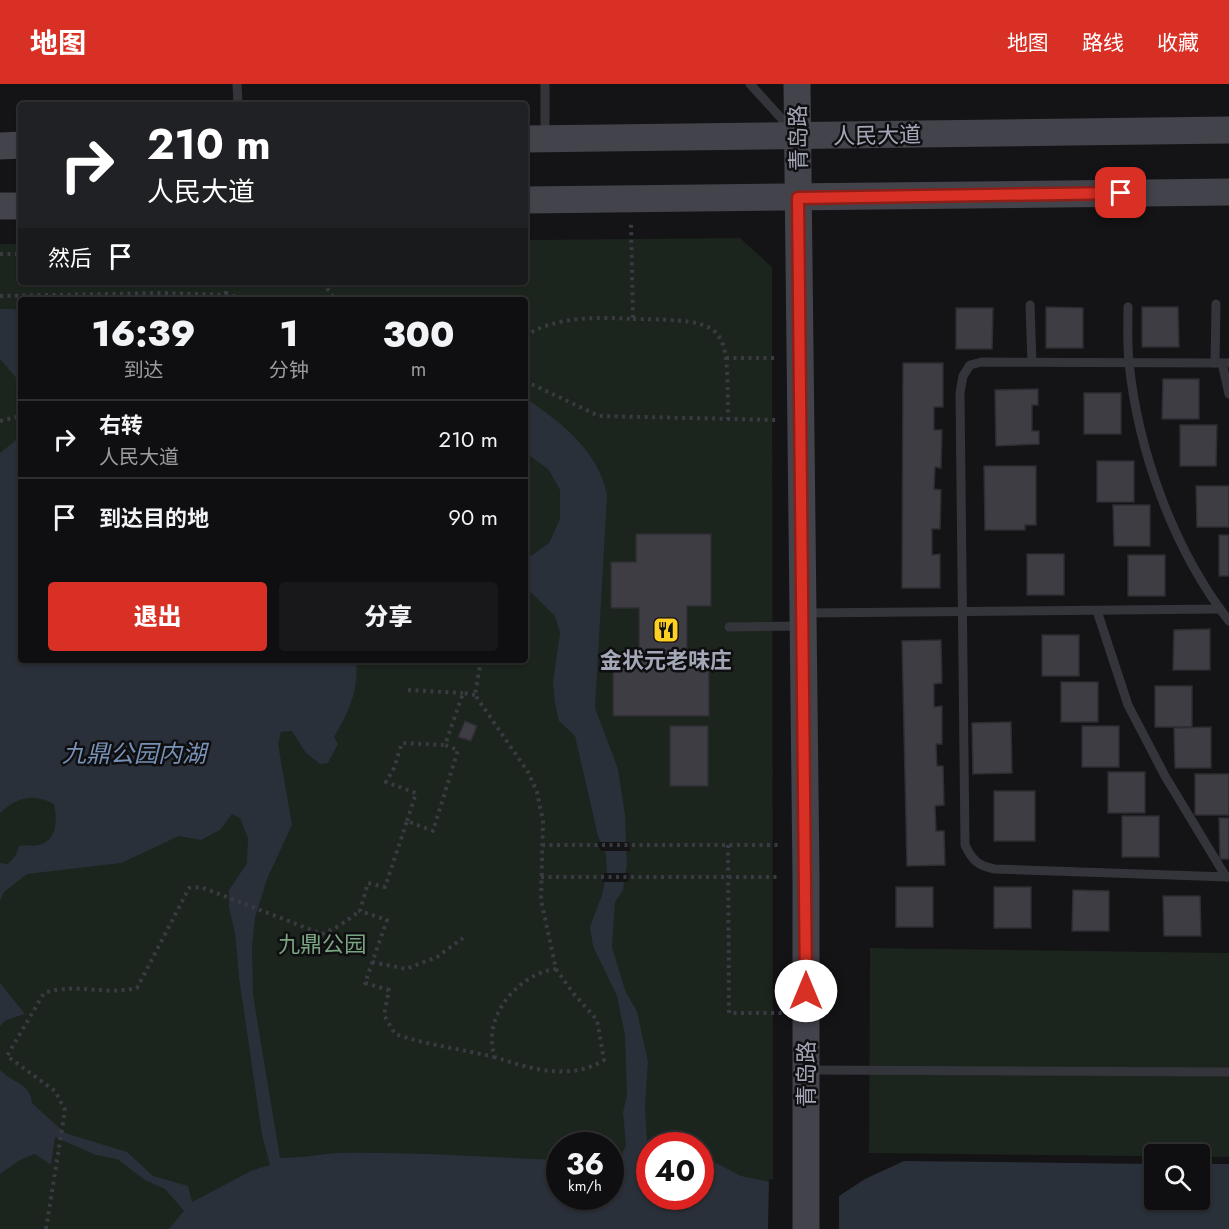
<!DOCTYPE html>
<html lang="zh">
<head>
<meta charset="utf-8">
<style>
  :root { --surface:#0f0e10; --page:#181719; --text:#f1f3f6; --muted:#9b9c9f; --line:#2f2e30; --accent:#d93025 }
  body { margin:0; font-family:Jost,"Noto Sans SC",sans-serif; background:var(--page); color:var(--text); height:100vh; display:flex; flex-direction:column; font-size:22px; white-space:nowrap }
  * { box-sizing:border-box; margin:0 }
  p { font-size:20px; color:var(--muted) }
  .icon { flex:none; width:33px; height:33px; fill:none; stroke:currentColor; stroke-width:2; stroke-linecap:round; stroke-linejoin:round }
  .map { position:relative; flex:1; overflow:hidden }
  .details { position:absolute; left:18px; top:213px; width:510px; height:366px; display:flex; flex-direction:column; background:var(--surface); border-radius:6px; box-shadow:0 2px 4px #0004,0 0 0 2px var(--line) }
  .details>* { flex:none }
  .guide { position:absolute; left:18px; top:18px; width:510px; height:183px; border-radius:6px; box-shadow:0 2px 4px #0004,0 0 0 2px var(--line); background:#202124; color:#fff; overflow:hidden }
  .fabs { position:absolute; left:1144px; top:1060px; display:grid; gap:12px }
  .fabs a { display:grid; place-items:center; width:66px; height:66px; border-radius:6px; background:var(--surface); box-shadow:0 2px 4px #0004,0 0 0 2px var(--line); font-size:30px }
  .speed { position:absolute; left:546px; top:1048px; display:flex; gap:12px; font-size:30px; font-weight:700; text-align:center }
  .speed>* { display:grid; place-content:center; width:78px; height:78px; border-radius:50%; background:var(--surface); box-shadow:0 2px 4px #0004,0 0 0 2px var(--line); line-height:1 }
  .speed small { font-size:15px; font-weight:400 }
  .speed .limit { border:9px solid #d22; background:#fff; color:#111 }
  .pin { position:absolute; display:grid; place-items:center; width:51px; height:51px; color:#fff; margin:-26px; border-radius:12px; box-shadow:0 3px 9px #0006 }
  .me { position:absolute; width:66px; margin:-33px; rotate:0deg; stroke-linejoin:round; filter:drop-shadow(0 0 4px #0008) }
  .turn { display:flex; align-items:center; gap:21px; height:126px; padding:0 30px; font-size:27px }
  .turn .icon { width:78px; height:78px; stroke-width:2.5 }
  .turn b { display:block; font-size:42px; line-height:51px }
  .then { display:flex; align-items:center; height:57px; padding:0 30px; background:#0003; gap:12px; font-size:22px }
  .eta { display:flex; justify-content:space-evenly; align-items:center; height:102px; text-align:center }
  .eta b { font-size:36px; font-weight:800; line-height:42px }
  .button { display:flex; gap:12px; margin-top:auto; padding:12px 30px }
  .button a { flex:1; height:69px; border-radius:6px; background:var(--accent); color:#fff; font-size:24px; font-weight:800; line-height:69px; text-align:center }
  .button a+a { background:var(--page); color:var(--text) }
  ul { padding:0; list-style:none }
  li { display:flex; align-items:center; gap:18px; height:78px; padding:0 30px; border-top:2px solid var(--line) }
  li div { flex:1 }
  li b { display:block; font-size:22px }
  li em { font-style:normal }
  header { display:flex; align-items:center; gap:36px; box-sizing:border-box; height:84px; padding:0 30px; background:var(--accent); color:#fff }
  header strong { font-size:28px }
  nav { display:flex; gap:33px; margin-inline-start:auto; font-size:21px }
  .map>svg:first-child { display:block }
</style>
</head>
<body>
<header>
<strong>地图</strong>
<nav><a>地图</a><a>路线</a><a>收藏</a></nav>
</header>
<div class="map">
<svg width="1229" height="1145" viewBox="0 0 1229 1145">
  <rect width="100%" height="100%" fill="#141315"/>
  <g fill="#1b241d" fill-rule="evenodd">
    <path d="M740,154L772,183L773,1145H0V160H21V198H525V156ZM21,216H525V576H21ZM560,1062H610V1113H560ZM650,1062H700V1113H650Z"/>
    <polygon points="870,864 1229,869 1229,1073 869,1069"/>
  </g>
  <g fill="#29303a">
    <polygon points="0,225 14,225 21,230 21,308 18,296 0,275"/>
    <path d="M525,314C560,337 599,367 607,411L595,624L618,685L625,731L627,780L623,806L615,818L612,863L625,906L637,928L648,978L645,1021L650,1113H700L701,1077H712L741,1092L839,1112L865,1095L904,1077L1155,1080V1116H1200V1080H1229V1145H169L184,1127L165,1105L145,1096L117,1075L96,1071L55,1053L51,1081L35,1070L20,1076L0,1090V986C12,999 31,999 32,1019L65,1049L127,1068L153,1092L188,1102L192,1118L253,1086L270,1081L262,1051L239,893L235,849L229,824V806L247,779L248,754L240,734L232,730L220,746L201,756L179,752L121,779L27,790L4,808L0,817V779L8,780L16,771L19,762C26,760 32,763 39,761C58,756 57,734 54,720C33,709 17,713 0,729V369L21,352V576H356C359,607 349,627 334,653L338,660L328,679L320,680L306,669L292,647L281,648L278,660L292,741L267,795L255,834L252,863L253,911L280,1074C302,1074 320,1070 340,1069C413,1068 486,1073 559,1076L560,1113H610L611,1076L621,1072L626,1062L623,1028L627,1011L625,951L617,912L593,862L590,843L602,811L607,788L606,771L598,752L575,652L559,637L555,619L553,598L560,549L555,532L532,509L525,507V476L549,459L560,435V406L549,386L525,368Z"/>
    <polygon points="0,899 25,930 6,936 0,942"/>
  </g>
  <g fill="#141315">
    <polygon points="597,758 629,758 630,767 601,767"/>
    <polygon points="604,789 629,789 628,798 602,798"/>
    <polygon points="769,1095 839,1109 839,1145 768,1145"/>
  </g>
  <g fill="#3e3d43" stroke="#2e2d32" stroke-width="1.5">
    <polygon points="1046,223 1083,224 1083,264 1046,264"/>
    <polygon points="1142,223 1178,223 1179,263 1142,263"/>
    <polygon points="956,224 993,224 992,265 956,265"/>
    <polygon points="903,279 943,279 943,323 934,323 934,346 942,346 941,384 935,383 934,405 941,406 940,445 932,445 932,471 940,470 940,504 902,504"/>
    <polygon points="1163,295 1199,295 1199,335 1162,335"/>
    <polygon points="1038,305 1038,321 1032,321 1032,347 1039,347 1039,360 996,362 995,306"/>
    <rect x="1084" y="309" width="37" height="41"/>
    <polygon points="1180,341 1217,341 1216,382 1180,382"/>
    <rect x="1097" y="377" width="37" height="41"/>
    <polygon points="984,382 1036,382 1036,441 1025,441 1025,446 985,446"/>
    <polygon points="1196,402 1229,402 1229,443 1197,443"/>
    <polygon points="1113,421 1150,421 1150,462 1114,462"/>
    <polygon points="636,450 711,450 711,522 687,522 687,582 709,582 709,632 613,632 613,582 639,582 639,524 611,524 611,478 636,478"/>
    <rect x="1219" y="451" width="10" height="41"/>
    <rect x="1027" y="470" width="37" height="41"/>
    <rect x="1128" y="471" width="37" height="41"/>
    <polygon points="1210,545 1210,586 1173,586 1174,546"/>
    <rect x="1042" y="551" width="37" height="41"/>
    <polygon points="941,556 942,599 934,600 934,623 942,622 942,660 936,660 937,682 943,682 944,721 935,722 936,747 944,747 945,781 907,782 902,557"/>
    <rect x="1061" y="598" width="37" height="40"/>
    <rect x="1155" y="602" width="37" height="41"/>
    <polygon points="465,637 477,642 471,657 458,653"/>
    <polygon points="1011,638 1012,689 973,690 972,639"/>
    <rect x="670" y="642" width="38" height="60"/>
    <rect x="1082" y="642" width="37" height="41"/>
    <polygon points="1211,643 1211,684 1175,684 1174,644"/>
    <rect x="1108" y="688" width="37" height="41"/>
    <rect x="1195" y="690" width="34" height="41"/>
    <rect x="994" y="707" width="41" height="50"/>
    <rect x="1122" y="732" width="37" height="41"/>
    <polygon points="1219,734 1229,734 1229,775 1220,775"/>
    <rect x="896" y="803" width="37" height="40"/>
    <rect x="994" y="803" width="37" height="41"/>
    <polygon points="1073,806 1109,807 1109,847 1072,847"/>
    <polygon points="1163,812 1200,812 1201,852 1164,852"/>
  </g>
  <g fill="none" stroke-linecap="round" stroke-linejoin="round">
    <g stroke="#3a3b42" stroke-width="4" stroke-dasharray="3 4.5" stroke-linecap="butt">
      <polyline points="0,170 21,170"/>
      <polyline points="323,198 335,216"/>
      <polyline points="226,210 226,198"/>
      <polyline points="0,212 161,209 231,211 244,216"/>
      <path d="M633,235C731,236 727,240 728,335"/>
      <path d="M525,252C556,232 596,233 633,235L631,140"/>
      <polyline points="726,274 777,274"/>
      <polyline points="525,297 599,332 777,336"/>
      <polyline points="0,337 21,332"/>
      <path d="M481,576L475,611L528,688L537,708L543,737L541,816L556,885L573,909L597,936L604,976C571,997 530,985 495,973C480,934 519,889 556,885"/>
      <polyline points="408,606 463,609"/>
      <path d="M475,611L463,609L445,661L458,666L433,747L407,737L385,803L368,799L360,827L387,836L365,899L389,906L384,931L395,950C427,961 461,965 494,973"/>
      <polyline points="407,737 416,709 386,698 394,684 402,659 445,661"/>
      <polyline points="542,761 779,761"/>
      <polyline points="728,761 729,929 782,929"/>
      <polyline points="541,793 781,793"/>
      <polyline points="372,878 406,885 437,873 463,854"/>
      <path d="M46,1145L65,1026L55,1007L7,972L44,909C78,898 103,912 137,904L189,804L201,803L322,850L339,842L360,827"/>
    </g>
    <g stroke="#34343b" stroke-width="9">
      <polyline points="237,0 238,21"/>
      <polyline points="750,0 791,45"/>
      <polyline points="545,52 545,0"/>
      <polyline points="1030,221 1032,278"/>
      <path d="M1128,223C1128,241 1127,260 1129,278C1138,368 1174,466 1229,537"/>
      <polyline points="1215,279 1216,220"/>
      <polyline points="1222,279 1229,310"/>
      <path d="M1229,279L982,278L970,281L963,292L960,309L965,761C972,776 978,782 995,785L1229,793"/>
      <polyline points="1097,527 1128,621 1165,692 1226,793"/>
      <polyline points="806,529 1220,525"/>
      <polyline points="729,543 801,542"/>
      <polyline points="808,986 1229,988"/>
    </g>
    <g stroke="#42434b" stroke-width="27">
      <polyline points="797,0 806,793 806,1145"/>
      <polyline points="525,55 1229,46"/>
      <polyline points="0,62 21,61"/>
      <polyline points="525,116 1229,108"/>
      <polyline points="0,122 21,122"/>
    </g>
  </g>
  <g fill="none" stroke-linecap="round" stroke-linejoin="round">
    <g stroke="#8d1f18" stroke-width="15">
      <polyline id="route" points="806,907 798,114 1121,109"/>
    </g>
    <use href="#route" stroke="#d93025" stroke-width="10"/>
  </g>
  <defs>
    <g id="restaurant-square" transform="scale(1.35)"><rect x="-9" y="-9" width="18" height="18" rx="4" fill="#ffcf22" stroke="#0f0e10"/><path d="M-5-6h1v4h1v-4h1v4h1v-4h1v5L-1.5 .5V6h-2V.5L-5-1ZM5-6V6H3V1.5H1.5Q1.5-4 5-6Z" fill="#111"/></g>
  </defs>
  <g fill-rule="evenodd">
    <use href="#restaurant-square" x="666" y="546"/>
  </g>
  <g text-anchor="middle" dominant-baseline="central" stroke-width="5" stroke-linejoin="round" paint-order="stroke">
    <g font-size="22" fill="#a4a7b7" stroke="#0f0e10">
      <text transform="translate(877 51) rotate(-1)">人民大道</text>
      <text transform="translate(798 54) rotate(-91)">青岛路</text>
      <text transform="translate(806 990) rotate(-90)">青岛路</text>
    </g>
    <g font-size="22" font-weight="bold" fill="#a4a7b7" stroke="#0f0e10">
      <text x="666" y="576">金状元老味庄</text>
    </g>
    <g font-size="22" fill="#79a481" stroke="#0f0e10">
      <text x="322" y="860">九鼎公园</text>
    </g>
    <g font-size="24" font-style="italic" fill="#7791b6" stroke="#0f0e10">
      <text x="134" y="669">九鼎公园内湖</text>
    </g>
  </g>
</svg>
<div class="fabs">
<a><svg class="icon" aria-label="search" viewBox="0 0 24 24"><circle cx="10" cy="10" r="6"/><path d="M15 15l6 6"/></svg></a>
</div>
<div class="speed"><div>36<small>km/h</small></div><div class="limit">40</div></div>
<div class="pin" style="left:1121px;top:109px;background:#d93025"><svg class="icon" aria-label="arrive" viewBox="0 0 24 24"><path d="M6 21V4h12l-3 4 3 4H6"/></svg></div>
<svg class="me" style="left:806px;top:907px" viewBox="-20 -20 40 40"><circle r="19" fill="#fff"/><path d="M0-13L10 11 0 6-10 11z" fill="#d93025"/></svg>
<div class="guide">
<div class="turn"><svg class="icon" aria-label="right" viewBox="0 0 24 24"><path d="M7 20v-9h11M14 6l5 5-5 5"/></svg><div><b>210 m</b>人民大道</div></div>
<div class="then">然后<svg class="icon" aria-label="arrive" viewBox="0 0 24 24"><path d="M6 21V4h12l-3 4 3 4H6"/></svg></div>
</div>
<section class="details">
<div class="eta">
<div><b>16:39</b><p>到达</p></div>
<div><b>1</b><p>分钟</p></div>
<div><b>300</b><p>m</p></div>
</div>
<ul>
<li><svg class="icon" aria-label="right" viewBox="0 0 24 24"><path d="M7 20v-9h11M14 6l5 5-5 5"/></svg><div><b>右转</b><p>人民大道</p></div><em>210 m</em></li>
<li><svg class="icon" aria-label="arrive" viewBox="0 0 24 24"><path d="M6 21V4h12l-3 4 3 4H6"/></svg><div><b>到达目的地</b></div><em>90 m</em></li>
</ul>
<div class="button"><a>退出</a><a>分享</a></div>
</section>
</div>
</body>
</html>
